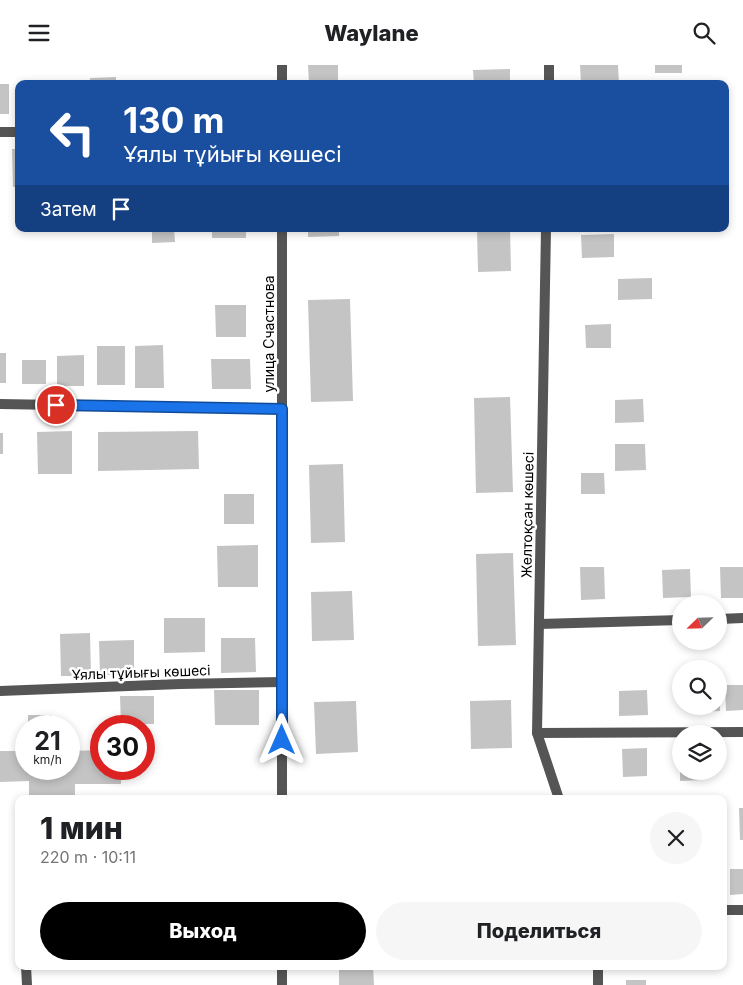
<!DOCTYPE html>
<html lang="ru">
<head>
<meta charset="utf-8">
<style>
  :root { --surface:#fff; --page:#f6f6f6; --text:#202124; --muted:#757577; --accent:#000 }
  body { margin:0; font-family:Inter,sans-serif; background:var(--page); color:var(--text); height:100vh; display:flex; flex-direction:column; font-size:19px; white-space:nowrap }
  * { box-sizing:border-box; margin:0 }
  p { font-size:16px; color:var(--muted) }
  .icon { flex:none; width:28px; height:28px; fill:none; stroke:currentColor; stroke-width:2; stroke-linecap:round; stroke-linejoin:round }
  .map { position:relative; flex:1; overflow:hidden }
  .drawer { position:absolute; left:15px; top:730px; width:712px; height:175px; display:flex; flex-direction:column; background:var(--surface); border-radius:10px; box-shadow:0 2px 8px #0003 }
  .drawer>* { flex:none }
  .guide { position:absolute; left:15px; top:15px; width:714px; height:152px; border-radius:10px; box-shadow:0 2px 8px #0003; background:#1a4fa0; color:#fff; overflow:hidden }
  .needle { width:32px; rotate:247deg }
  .tools { position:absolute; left:672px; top:530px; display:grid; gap:10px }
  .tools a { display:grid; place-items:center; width:55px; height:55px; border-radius:50%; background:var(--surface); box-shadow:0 2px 8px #0003; font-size:25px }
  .speed { position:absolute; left:15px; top:650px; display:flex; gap:10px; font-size:25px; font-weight:700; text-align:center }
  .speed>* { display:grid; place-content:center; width:65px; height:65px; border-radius:50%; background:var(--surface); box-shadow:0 2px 8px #0003; line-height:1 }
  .speed small { font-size:12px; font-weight:400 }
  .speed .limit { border:8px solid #d22; background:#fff; color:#111 }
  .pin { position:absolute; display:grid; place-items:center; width:42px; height:42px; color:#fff; margin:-21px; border:2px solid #fff; border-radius:50%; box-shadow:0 1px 5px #0007 }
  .me { position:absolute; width:55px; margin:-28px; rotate:0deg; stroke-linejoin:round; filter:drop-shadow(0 0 4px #0008) }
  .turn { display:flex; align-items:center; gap:18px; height:105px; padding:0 25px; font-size:22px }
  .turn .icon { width:65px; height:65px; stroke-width:2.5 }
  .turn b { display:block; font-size:35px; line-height:42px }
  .then { display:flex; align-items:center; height:48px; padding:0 25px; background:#0003; gap:10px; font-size:19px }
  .round { display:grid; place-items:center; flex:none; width:52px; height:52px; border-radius:26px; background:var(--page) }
  .overview { display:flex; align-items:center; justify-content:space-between; height:85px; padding:0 25px }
  h1 { font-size:30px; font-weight:800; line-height:38px }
  .primary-button { display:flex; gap:10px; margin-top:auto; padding:10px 25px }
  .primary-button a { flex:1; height:58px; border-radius:30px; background:var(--accent); color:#fff; font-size:20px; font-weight:800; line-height:58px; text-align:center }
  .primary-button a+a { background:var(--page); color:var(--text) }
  header { display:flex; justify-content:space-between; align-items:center; height:65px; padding:0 25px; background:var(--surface); font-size:22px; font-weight:800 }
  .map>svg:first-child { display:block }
</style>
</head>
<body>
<header><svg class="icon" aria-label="menu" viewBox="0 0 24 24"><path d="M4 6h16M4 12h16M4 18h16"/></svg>Waylane<svg class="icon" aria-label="search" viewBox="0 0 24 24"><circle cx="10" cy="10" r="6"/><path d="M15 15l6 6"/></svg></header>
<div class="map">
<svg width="743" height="920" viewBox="0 0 743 920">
  <rect width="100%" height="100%" fill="#fff"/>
  <g fill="#c4c4c4">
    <polygon points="308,0 338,0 338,19 309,19"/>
    <polygon points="580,0 618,0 619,19 581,19"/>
    <rect x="655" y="0" width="27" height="8"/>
    <polygon points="510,4 510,19 474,19 473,5"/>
    <polygon points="116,12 116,19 90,19 90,13"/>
    <rect x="0" y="19" width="9" height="30"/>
    <polygon points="12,84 19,84 19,122 13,122"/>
    <polygon points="152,164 174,164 175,177 152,178"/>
    <rect x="212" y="164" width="34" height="9"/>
    <polygon points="308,164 339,164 339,171 308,172"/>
    <polygon points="477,164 510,164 511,206 478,207"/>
    <polygon points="614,169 614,192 582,193 581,170"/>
    <polygon points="652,213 652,234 618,235 618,214"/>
    <polygon points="350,234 353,336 311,337 308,235"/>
    <polygon points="215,240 246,240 246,272 216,272"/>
    <polygon points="611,259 611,283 586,283 585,260"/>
    <polygon points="163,280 164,323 135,323 135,281"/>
    <rect x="97" y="281" width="28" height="39"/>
    <rect x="0" y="288" width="6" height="30"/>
    <polygon points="84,290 84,321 57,321 57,291"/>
    <polygon points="211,294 250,294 251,324 212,324"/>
    <rect x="22" y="295" width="24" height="24"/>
    <polygon points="510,332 513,427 476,428 474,333"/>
    <polygon points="643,334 644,357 615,358 615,335"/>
    <polygon points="72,366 72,409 38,409 37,367"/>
    <polygon points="198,366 199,404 98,406 98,367"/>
    <rect x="0" y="368" width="3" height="21"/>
    <polygon points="615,379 645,379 646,405 615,406"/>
    <polygon points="343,399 345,477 311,478 309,400"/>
    <polygon points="581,408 604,408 605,429 581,429"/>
    <rect x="224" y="429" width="30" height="30"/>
    <polygon points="258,480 258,522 218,522 217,481"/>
    <polygon points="513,488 516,580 478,581 476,489"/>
    <polygon points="580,502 604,502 605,534 581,535"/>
    <polygon points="720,502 743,502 743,533 721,533"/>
    <polygon points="690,504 691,532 663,533 662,505"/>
    <polygon points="352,526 354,575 312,576 311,527"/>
    <polygon points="164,553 205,553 205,587 164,588"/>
    <polygon points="90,568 91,611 61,611 60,569"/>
    <polygon points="221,573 255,573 256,607 221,608"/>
    <polygon points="134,575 134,610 100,610 99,576"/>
    <polygon points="725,620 743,620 743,645 726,646"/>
    <polygon points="214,625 259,625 259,660 215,660"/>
    <polygon points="647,625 648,650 619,651 619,626"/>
    <polygon points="120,631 154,631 154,659 121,659"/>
    <polygon points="511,635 512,683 471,684 470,636"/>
    <polygon points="356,636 358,687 316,689 314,637"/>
    <polygon points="697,641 720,641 720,646 697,647"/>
    <polygon points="28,650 52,650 53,661 28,661"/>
    <polygon points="647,683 647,711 623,712 622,684"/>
    <polygon points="101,685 101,704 121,704 121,719 75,719 75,734 29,734 29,716 0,717 0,686 26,686 26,704 69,704 69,686"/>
    <polygon points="680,706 702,706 702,715 680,716"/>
    <polygon points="739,743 743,743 743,775 740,775"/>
    <polygon points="730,804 743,804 743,829 730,830"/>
    <polygon points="339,901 373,901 374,920 339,920"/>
    <rect x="626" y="915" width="20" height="5"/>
  </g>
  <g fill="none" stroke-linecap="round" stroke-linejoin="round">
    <g stroke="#555" stroke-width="10">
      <polyline points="282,0 282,19"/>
      <polyline points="549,19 549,0"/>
      <polyline points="0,67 19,67"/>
      <polyline points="282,164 282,734"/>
      <polyline points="546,164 537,668 559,734"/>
      <polyline points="0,339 282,344"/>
      <polyline points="719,554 743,553"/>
      <polyline points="539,559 681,555"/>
      <polyline points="0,626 180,619 282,617"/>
      <polyline points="537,668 743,667"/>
      <polyline points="724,845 743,845"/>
      <polyline points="26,901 27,920"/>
      <polyline points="282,901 282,920"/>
      <polyline points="598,901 598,920"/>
    </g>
  </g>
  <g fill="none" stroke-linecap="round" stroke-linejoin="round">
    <g stroke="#114b97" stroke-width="12">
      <polyline id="route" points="56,340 282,344 282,675"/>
    </g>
    <use href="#route" stroke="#1a73e8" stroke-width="9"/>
  </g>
  <g text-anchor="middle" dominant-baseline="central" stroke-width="5" stroke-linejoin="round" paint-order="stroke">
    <g font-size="14" fill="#000" stroke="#fff">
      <text transform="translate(268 269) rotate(-90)">улица Счастнова</text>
      <text transform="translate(527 450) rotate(-89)">Желтоқсан көшесі</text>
      <text transform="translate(141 607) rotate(-2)">Ұялы тұйығы көшесі</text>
    </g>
  </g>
</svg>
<div class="tools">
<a><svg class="needle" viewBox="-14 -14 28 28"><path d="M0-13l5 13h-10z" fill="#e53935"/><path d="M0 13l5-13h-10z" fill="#757577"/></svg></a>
<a><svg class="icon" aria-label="search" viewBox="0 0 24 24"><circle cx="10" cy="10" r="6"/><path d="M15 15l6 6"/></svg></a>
<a><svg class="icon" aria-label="layers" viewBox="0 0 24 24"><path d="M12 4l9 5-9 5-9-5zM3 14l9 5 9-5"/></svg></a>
</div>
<div class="speed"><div>21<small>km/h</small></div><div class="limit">30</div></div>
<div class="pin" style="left:56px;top:340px;background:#d93025"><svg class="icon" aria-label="arrive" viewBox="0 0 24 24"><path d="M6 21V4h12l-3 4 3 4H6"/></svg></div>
<svg class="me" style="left:282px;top:675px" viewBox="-20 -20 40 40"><path d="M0-17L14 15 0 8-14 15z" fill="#1a73e8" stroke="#fff" stroke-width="4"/></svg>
<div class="guide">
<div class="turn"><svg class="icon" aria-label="left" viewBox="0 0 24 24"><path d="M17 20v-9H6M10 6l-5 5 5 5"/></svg><div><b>130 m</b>Ұялы тұйығы көшесі</div></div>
<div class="then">Затем<svg class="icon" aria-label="arrive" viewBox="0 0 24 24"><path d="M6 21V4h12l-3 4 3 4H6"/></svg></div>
</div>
<section class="drawer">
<div class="overview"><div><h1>1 мин</h1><p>220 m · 10:11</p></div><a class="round"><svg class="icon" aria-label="close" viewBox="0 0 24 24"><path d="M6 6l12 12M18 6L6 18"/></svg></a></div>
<div class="primary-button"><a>Выход</a><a>Поделиться</a></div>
</section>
</div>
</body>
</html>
